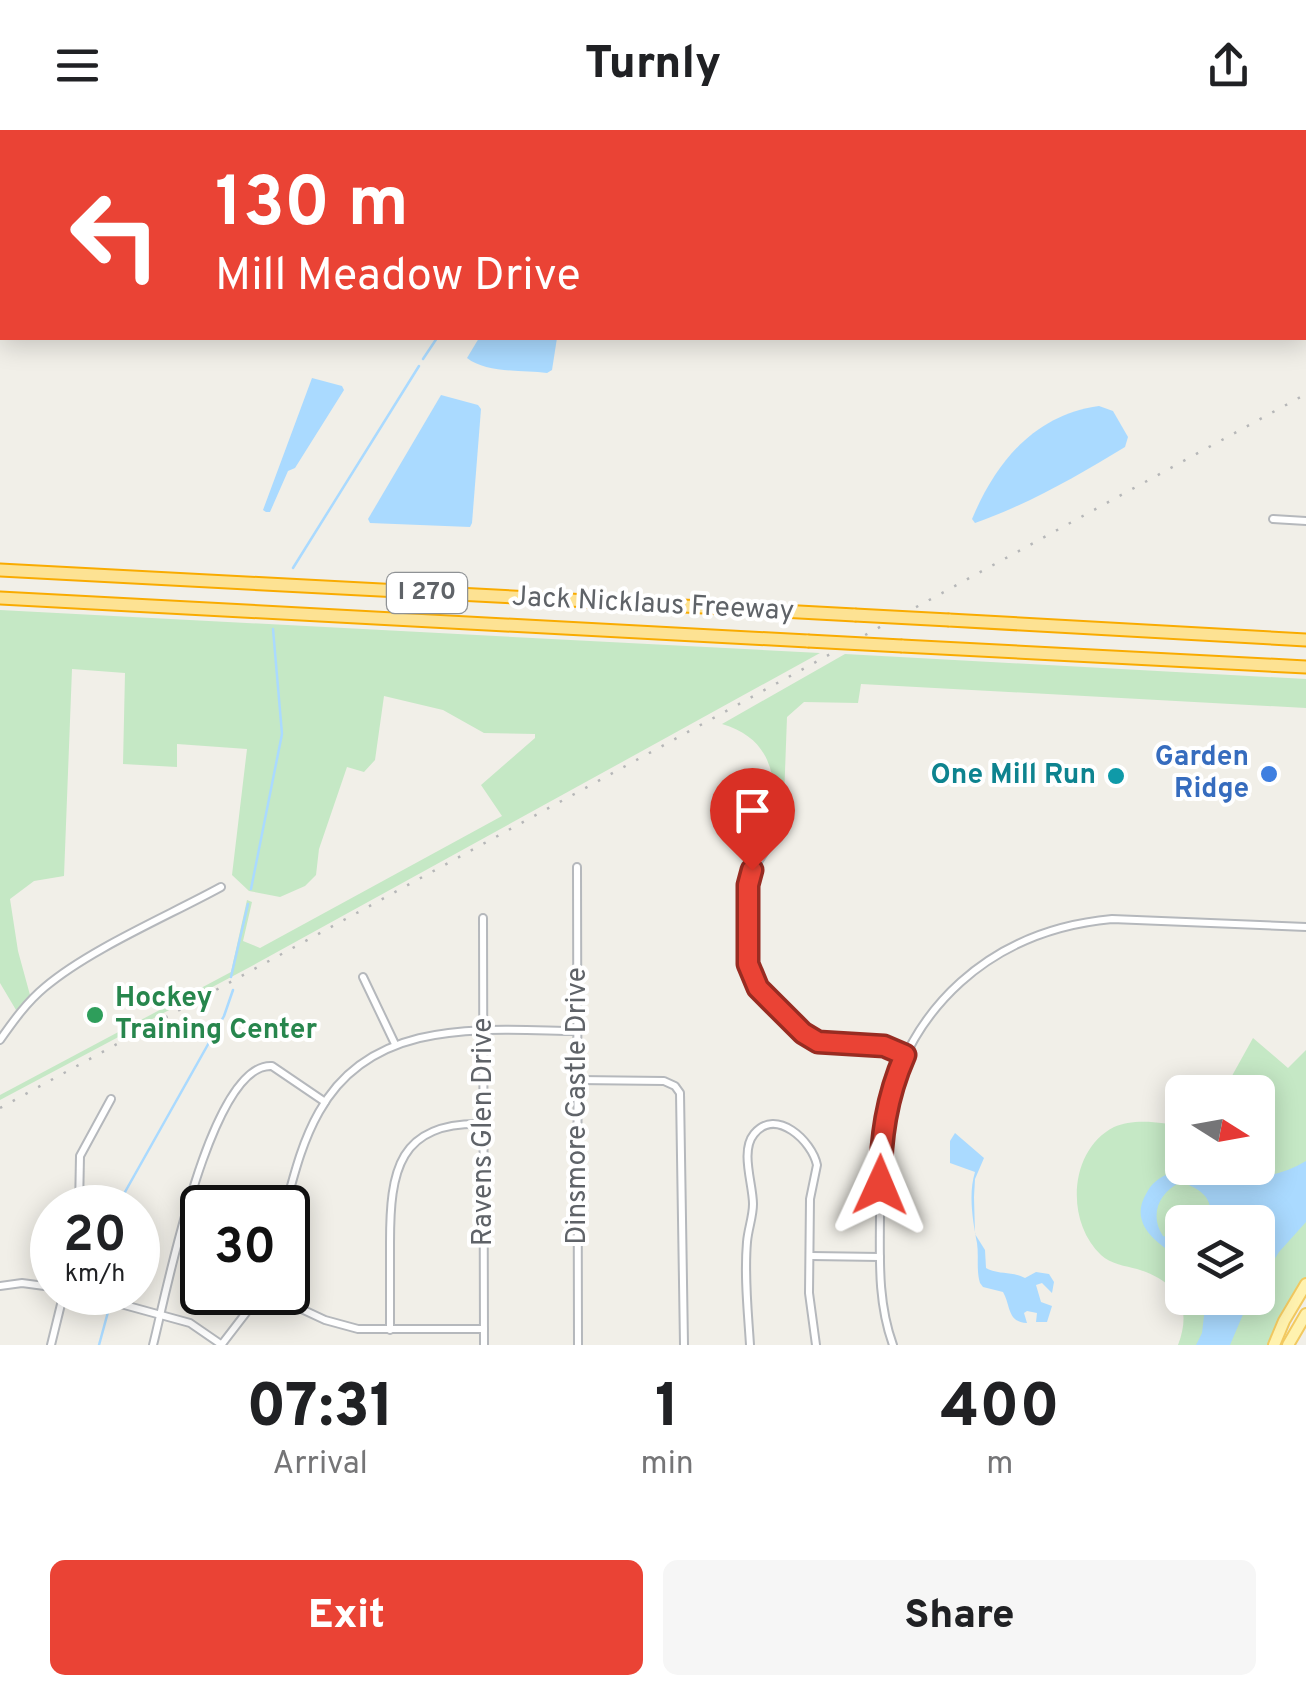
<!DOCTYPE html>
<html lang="en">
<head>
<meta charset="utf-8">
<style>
  :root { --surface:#fff; --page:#f6f6f6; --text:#202124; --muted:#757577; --accent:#ea4335 }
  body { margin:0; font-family:Overpass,sans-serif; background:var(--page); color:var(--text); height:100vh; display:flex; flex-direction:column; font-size:38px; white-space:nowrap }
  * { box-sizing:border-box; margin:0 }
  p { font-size:32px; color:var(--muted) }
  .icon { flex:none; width:55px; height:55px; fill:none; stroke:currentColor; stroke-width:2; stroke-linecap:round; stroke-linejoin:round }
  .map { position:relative; height:1215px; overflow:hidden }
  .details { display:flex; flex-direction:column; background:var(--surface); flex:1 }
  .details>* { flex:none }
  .banner { position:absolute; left:0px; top:0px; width:1308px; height:210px; box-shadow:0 5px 25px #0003; background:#ea4335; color:#fff; overflow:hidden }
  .needle { width:65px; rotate:101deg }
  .buttons { position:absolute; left:1165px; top:945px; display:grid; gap:20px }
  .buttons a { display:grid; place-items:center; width:110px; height:110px; border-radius:15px; background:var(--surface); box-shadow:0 5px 25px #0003; font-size:50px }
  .speed { position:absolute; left:30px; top:1055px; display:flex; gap:20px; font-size:50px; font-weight:700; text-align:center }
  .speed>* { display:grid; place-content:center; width:130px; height:130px; border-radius:50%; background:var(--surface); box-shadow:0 5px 25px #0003; line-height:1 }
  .speed small { font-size:25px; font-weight:400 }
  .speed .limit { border:5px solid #111; border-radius:15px; background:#fff; color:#111 }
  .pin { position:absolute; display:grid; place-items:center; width:85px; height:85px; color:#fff; margin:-102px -42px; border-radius:50% 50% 50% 0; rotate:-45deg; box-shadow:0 0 10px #0007 }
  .pin .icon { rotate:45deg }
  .me { position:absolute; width:110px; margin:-55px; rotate:1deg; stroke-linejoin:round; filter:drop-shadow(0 0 8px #0008) }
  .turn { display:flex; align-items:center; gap:35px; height:210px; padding:0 50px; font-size:45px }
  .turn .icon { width:130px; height:130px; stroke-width:2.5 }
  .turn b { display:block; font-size:70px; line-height:85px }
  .eta { display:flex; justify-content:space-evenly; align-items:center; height:170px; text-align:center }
  .eta b { font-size:60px; font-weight:800; line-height:70px }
  .cta { display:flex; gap:20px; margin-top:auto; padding:20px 50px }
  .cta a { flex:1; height:115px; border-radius:15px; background:var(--accent); color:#fff; font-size:40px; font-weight:800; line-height:115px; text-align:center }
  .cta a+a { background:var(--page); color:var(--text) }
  header { display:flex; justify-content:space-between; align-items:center; height:130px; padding:0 50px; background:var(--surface); font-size:45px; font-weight:800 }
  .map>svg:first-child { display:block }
</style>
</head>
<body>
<header><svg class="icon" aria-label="menu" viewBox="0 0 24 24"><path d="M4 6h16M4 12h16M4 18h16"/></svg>Turnly<svg class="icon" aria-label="share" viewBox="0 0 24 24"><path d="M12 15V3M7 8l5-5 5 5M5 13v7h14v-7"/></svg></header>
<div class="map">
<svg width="1306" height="1215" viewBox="0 0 1306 1215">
  <rect width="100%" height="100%" fill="#f1efe8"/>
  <g fill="#c5e8c5" fill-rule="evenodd">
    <polygon points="0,480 820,523 250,837 0,970 0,965 231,842 247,770 252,772 243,811 260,818 502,686 481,655 535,608 535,604 484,603 443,580 384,566 375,630 364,642 347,637 319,719 316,745 305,756 280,767 249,761 232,745 247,619 177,614 177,637 123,634 125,543 72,539 64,746 34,751 10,769 18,821 30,865 16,880 0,853"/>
    <path d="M845,524L1306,549V578L861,554L858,573L804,572L787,587L783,696L775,693C776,648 773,609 722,594Z"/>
    <path d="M1253,908L1288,938L1306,920V1148L1278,1190L1269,1215H1178C1193,1176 1177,1151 1137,1139C1126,1136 1110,1134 1101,1125C1065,1091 1069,1020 1114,997C1133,988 1163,992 1182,997V1038H1258V962H1223ZM1182,1092H1258V1168H1182Z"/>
  </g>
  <g fill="#aadaff">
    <path d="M479,208H557L552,240L547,243C522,240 486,243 467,228Z"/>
    <polygon points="312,248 342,256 344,260 295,338 288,341 270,382 266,382 263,380"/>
    <polygon points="441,265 478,275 481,279 472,393 470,397 370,393 368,389"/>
    <path d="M1099,276L1113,281L1128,307L1125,317C1077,346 1029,374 975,393L972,389C996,332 1034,285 1099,276Z"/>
    <path d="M955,1003L984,1028L975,1049L974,1067L975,1104L985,1120L986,1138C998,1145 1012,1141 1025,1148L1036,1142L1049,1144L1054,1152L1052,1163L1042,1153L1036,1155L1041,1172L1052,1176L1047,1192H1036L1037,1183L1027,1181L1024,1183L1027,1193C1007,1192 1011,1176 1003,1162L983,1157L980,1153C976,1140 979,1126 977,1113C973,1092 968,1064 975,1042L950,1033V1011Z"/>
    <path d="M1306,1031V1092L1279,1122L1258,1156V1092H1208C1216,1069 1201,1059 1181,1052C1159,1062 1149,1085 1163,1106L1182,1112V1129C1159,1115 1128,1095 1146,1064C1151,1054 1159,1047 1169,1044C1182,1040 1195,1044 1208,1046C1242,1051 1276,1049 1306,1031Z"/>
    <polygon points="1206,1168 1250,1168 1230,1215 1196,1215 1202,1203"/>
  </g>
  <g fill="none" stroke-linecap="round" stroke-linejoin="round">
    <g stroke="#aadaff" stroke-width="2.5">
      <polyline points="562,2 566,0"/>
      <polyline points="423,229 437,208"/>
      <polyline points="293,438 419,236"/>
      <polyline points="251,759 282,604 273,499"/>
      <polyline points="231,847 248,774"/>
      <polyline points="125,1078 125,1062 224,886 233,860"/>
      <polyline points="99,1215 108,1182"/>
    </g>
    <g stroke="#b5b8bc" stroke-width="10">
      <g id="minor">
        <polyline points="1273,389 1306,391"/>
        <polyline points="767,718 752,741 748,755 748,835 755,853 810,909 836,915 884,916 905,925"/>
        <polyline points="577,737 578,1215"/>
        <polyline points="483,788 484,1215"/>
        <polyline points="363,847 395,914"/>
        <path d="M0,910C14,890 27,872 45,857C90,819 168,786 221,757"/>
        <polyline points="578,950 664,951 675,956 680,963 684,1215"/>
        <polyline points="79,1078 80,1026 111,969"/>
        <path d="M285,1078C294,1045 302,1012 319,982C372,886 485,900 577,901"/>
        <polyline points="811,1126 880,1127"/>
        <polyline points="0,1156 22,1153 52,1157"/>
        <polyline points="77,1162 190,1193 222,1215"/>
        <polyline points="265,1162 325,1190 358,1199 484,1199"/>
        <path d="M390,1200C390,1171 390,1142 390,1113C390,1041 398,991 484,994"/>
        <polyline points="222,1214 262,1162"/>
        <polyline points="51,1215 64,1162"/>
        <path d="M153,1215C166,1165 210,932 272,936L325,972"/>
        <path d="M750,1215C748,1182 744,1146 747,1112C748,1099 753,1087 753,1074C753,1054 740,1021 754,1004C776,977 812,1011 817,1035L810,1069L809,1163L816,1215"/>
        <path d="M893,1215C877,1171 880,1126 880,1080C881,1052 878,1023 883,996C905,877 992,800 1112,789L1306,797"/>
      </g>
    </g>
    <g stroke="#f2c960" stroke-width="14">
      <g id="primary">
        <polyline points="1274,1215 1284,1191 1306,1154"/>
        <polyline points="1288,1215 1306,1184"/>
      </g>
    </g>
    <g stroke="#f9ab00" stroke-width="15">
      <g id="motorway">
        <polyline points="0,440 855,485"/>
        <polyline points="0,468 808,511"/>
        <polyline points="949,490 1306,510"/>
        <polyline points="902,516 1306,537"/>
      </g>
    </g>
    <use href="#minor" stroke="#fff" stroke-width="6"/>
    <use href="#primary" stroke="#fff2af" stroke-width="10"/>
    <use href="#motorway" stroke="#fde293" stroke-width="11"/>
    <g stroke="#b6b7b8" stroke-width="2.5" stroke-dasharray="2.5 12" stroke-linecap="butt">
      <polyline points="951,0 977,2"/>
      <polyline points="1305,29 1306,29"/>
      <polyline points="0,978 1306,264"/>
    </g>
    <g stroke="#f9ab00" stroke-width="15" stroke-linecap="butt">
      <g id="motorway-bridge">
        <polyline points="855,485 949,490"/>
        <polyline points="808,511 902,516"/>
      </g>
    </g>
    <use href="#motorway-bridge" stroke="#fde293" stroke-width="11"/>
  </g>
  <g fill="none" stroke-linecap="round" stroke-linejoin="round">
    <g stroke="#982c22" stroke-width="25">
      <path id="route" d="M752,740L748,755V834L758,858L803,903L818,912L884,916L905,925C886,968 881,1008 880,1055"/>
    </g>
    <use href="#route" stroke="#ea4335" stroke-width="18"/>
  </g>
  <circle fill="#3f7fe0" stroke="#fff" stroke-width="4" cx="1269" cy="644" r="10"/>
  <circle fill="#0f9aa8" stroke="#fff" stroke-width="4" cx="1116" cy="646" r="10"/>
  <circle fill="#2e9e5b" stroke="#fff" stroke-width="4" cx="95" cy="885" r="10"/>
  <g text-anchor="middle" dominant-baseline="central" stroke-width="8" stroke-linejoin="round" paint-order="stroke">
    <rect fill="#fff" stroke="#8f9295" stroke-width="2.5" x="387" y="443" width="80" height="40" rx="8"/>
    <g font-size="25" font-weight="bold" fill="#5f6368">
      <text x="427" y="463">I 270</text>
    </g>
    <g font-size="28" fill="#5f6368" stroke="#fff">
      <text transform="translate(653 475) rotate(3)">Jack Nicklaus Freeway</text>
      <text transform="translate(578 976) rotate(-90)">Dinsmore Castle Drive</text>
      <text transform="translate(484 1002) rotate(-90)">Ravens Glen Drive</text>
    </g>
    <g font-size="28" font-weight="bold" fill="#366cbe" stroke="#fff" text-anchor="end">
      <text x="1249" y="628">Garden<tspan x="1249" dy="32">Ridge</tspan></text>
    </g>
    <g font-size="28" font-weight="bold" fill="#0d838f" stroke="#fff" text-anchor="end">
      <text x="1096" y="646">One Mill Run</text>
    </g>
    <g font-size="28" font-weight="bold" fill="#27864d" stroke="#fff" text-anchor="start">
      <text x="115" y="869">Hockey<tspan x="115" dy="32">Training Center</tspan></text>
    </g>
  </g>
</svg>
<div class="buttons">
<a><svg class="needle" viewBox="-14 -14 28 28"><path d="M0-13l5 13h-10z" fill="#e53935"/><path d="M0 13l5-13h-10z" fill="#757577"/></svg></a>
<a><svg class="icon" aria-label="layers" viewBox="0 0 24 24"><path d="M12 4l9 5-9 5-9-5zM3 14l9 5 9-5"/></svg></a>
</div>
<div class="speed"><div>20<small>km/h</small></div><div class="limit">30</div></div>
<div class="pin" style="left:752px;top:740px;background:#d93025"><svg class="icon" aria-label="arrive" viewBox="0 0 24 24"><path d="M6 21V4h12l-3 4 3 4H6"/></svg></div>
<svg class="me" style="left:880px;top:1055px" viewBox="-20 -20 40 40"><path d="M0-17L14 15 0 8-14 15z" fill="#ea4335" stroke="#fff" stroke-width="4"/></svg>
<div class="banner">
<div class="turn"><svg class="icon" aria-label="left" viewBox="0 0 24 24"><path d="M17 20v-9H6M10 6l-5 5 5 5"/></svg><div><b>130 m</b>Mill Meadow Drive</div></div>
</div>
</div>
<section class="details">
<div class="eta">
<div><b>07:31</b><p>Arrival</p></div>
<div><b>1</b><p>min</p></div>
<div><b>400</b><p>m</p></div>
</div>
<div class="cta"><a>Exit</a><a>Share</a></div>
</section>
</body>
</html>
